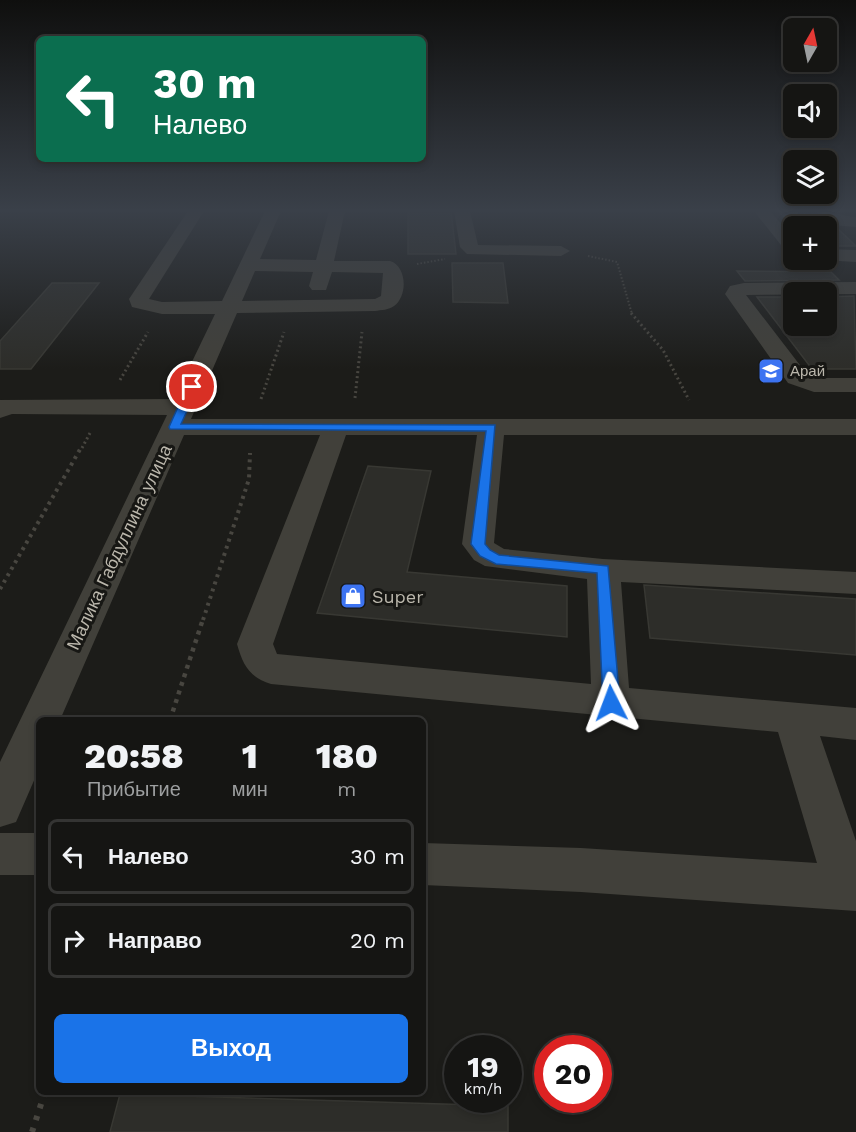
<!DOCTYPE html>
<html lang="ru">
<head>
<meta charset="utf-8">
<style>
  :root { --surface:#151513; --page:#222221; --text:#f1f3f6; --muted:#9d9fa0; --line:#343433; --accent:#1a73e8 }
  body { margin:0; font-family:"Work Sans",sans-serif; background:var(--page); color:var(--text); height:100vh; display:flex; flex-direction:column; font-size:22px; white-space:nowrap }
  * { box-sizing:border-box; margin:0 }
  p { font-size:20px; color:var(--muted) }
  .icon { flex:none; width:33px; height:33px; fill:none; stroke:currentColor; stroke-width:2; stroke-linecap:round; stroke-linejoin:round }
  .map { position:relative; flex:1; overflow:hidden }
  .side { position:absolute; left:36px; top:717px; width:390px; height:378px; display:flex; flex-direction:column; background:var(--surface); border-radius:9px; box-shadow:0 3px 9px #0003,0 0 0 2px var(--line) }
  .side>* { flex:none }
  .top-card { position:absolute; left:36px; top:36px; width:390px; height:126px; border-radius:9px; box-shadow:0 3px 9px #0003,0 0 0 2px var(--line); background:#0b6e4f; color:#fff; overflow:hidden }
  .needle { width:39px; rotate:9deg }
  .fabs { position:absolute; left:783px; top:18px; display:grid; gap:12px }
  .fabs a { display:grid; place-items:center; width:54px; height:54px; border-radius:9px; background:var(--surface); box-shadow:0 3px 9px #0003,0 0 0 2px var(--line); font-size:30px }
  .speed { position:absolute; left:444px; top:1035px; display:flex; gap:12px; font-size:30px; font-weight:700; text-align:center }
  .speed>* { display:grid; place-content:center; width:78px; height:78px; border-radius:50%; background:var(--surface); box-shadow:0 3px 9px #0003,0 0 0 2px var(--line); line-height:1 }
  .speed small { font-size:15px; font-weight:400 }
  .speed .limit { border:9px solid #d22; background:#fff; color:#111 }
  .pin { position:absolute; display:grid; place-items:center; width:51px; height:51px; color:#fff; margin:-26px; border:3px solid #fff; border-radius:50%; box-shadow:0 2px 6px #0007 }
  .me { position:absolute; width:66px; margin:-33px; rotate:357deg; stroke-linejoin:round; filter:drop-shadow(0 0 4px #0008) }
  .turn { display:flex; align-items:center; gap:21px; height:126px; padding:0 18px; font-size:27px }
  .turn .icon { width:78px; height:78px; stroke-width:2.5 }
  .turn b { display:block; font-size:42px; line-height:51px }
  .eta { display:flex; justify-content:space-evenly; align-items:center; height:102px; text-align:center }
  .eta b { font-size:36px; font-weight:800; line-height:42px }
  .button { display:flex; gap:12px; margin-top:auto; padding:12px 18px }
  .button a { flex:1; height:69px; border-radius:9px; background:var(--accent); color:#fff; font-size:24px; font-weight:800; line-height:69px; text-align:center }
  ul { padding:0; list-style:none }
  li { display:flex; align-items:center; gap:18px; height:75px; margin:0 12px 9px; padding:0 6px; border:3px solid var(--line); border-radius:9px }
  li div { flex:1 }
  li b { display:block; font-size:22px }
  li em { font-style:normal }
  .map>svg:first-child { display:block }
</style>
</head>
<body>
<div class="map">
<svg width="856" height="1132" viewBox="0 0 856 1132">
  <rect width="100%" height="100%" fill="#1c1c19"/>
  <g fill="#2d2d29" stroke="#383833" stroke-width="1.5">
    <polygon points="408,211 451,211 456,254 408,254"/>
    <polygon points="782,215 816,215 831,227 837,228 856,246 826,246 826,226 794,227"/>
    <polygon points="452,263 503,263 508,303 453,302"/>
    <polygon points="737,271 831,272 839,280 745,281"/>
    <polygon points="52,283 99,283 31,369 0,369 0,341"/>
    <polygon points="854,296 856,369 812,369 757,297 794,297 794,326 826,326 826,297"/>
    <polygon points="368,466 431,471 407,572 567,586 567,637 317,613"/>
    <polygon points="644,585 856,599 856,655 650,638"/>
    <polygon points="120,1094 508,1106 508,1132 110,1132"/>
  </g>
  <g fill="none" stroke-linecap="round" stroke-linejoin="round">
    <g stroke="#484640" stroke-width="2" stroke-dasharray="1.5 2" stroke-linecap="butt">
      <polyline points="588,256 617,262 632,314"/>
      <polyline points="417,264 445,259"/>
    </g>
    <g stroke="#484640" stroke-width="3" stroke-dasharray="2 3" stroke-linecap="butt">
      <polyline points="631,313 663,350 689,400"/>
      <polyline points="120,380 148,332"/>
      <polyline points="355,398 362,332"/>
      <polyline points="261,399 284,332"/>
      <polyline points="82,448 90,433"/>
    </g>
    <g stroke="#484640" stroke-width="4" stroke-dasharray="3 4.5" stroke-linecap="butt">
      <polyline points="0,589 82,446"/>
      <polyline points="203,620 249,479 250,453"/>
    </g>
    <polyline stroke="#484640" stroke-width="4.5" stroke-dasharray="4 5" stroke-linecap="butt" points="170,720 203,619"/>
    <polyline stroke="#484640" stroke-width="6" stroke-dasharray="4.5 8" stroke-linecap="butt" points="32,1132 45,1092"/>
    <g fill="#41403a" fill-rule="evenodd">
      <path d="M188,211H204L149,299L162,302L222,301L265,211H281L260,259L316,260L329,211H345L334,261H390C407,266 408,296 394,306C389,310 381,310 375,311L237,313L191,419H856V435H504L494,543L504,549L603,559L856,572V594L621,582L629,688L856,708V740L820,736L856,841V911L581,892L423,885V843L581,848L817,863L778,732L271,684C249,677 243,665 237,644L320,435H184L60,720H39V769L16,822L0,827V762L167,415L12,414L0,418V400L174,399L215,314H162L132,307L129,299ZM255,271L313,272L309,286L312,290H326L332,272L383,273L381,296L375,299L242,301ZM346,435H477L462,544L474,560L485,566L587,579L591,684L277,654L273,644Z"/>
      <polygon points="454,211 470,211 478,245 561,246 570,251 561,256 467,254 460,247"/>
      <polygon points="754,211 770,211 794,238 794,255 788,254"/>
      <path d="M815,211C830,210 841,216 856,217V227L832,225Z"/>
      <polygon points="826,249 856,250 856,262 822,260 826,260"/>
      <polygon points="856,282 856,294 746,295 806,373 817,378 856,378 856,392 814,392 788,383 725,294 730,286 744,283"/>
      <rect x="0" y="833" width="39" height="42"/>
    </g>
  </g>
  <linearGradient id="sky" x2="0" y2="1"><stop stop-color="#0f0f0e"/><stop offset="0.57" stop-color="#3a4049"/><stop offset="1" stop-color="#3a4049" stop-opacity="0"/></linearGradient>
  <rect width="856" height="369" fill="url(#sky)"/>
  <polygon fill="#1a73e8" stroke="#114b97" stroke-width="1.5" points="192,384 198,387 181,424 495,425 485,544 490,550 499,555 608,566 620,703 617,707 606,707 603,703 597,573 496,564 480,556 471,544 486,431 170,429 169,427 187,387"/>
  <defs>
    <g id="school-square" transform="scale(1.35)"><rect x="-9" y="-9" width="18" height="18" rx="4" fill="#3c73f1" stroke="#171714"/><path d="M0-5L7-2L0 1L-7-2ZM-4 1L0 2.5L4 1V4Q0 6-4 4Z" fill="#fff"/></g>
    <g id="shop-square" transform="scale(1.35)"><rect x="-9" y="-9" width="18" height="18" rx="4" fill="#3c73f1" stroke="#171714"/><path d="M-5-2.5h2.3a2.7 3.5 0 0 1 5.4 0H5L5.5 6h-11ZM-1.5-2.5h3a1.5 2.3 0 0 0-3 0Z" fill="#fff"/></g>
  </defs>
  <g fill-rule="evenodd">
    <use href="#school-square" x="771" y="371"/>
    <use href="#shop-square" x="353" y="596"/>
  </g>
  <g text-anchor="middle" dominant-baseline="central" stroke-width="6" stroke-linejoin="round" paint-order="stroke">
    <g font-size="15" fill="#bbb7ac" stroke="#171714" text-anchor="start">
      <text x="790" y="371">Арай</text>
    </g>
    <g font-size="18" fill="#bbb7ac" stroke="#171714">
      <text transform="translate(119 547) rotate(-65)">Малика Габдуллина улица</text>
    </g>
    <g font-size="18" fill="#bbb7ac" stroke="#171714" text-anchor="start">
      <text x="372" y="596">Super</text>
    </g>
  </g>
</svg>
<div class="fabs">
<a><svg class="needle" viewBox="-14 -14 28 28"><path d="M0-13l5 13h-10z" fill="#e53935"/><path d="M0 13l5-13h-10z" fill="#9d9fa0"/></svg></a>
<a><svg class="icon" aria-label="sound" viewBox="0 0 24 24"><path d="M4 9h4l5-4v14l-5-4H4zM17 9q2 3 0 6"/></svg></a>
<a><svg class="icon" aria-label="layers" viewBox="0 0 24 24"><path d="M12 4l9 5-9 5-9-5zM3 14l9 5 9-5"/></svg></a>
<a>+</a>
<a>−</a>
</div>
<div class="speed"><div>19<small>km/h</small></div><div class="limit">20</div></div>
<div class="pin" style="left:192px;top:387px;background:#d93025"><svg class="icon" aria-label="arrive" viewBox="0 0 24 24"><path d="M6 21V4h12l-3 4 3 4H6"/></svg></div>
<svg class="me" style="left:611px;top:703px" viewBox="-20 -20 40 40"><path d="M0-17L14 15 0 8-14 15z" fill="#1a73e8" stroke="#fff" stroke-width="4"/></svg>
<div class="top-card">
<div class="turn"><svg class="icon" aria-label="left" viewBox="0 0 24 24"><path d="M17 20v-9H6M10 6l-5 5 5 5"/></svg><div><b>30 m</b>Налево</div></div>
</div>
<section class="side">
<div class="eta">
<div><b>20:58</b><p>Прибытие</p></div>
<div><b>1</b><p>мин</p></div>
<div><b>180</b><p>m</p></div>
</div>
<ul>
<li><svg class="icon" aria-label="left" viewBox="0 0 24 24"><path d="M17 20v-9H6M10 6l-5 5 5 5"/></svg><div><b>Налево</b></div><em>30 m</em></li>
<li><svg class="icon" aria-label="right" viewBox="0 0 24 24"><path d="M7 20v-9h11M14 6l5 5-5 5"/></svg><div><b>Направо</b></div><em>20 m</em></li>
</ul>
<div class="button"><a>Выход</a></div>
</section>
</div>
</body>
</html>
